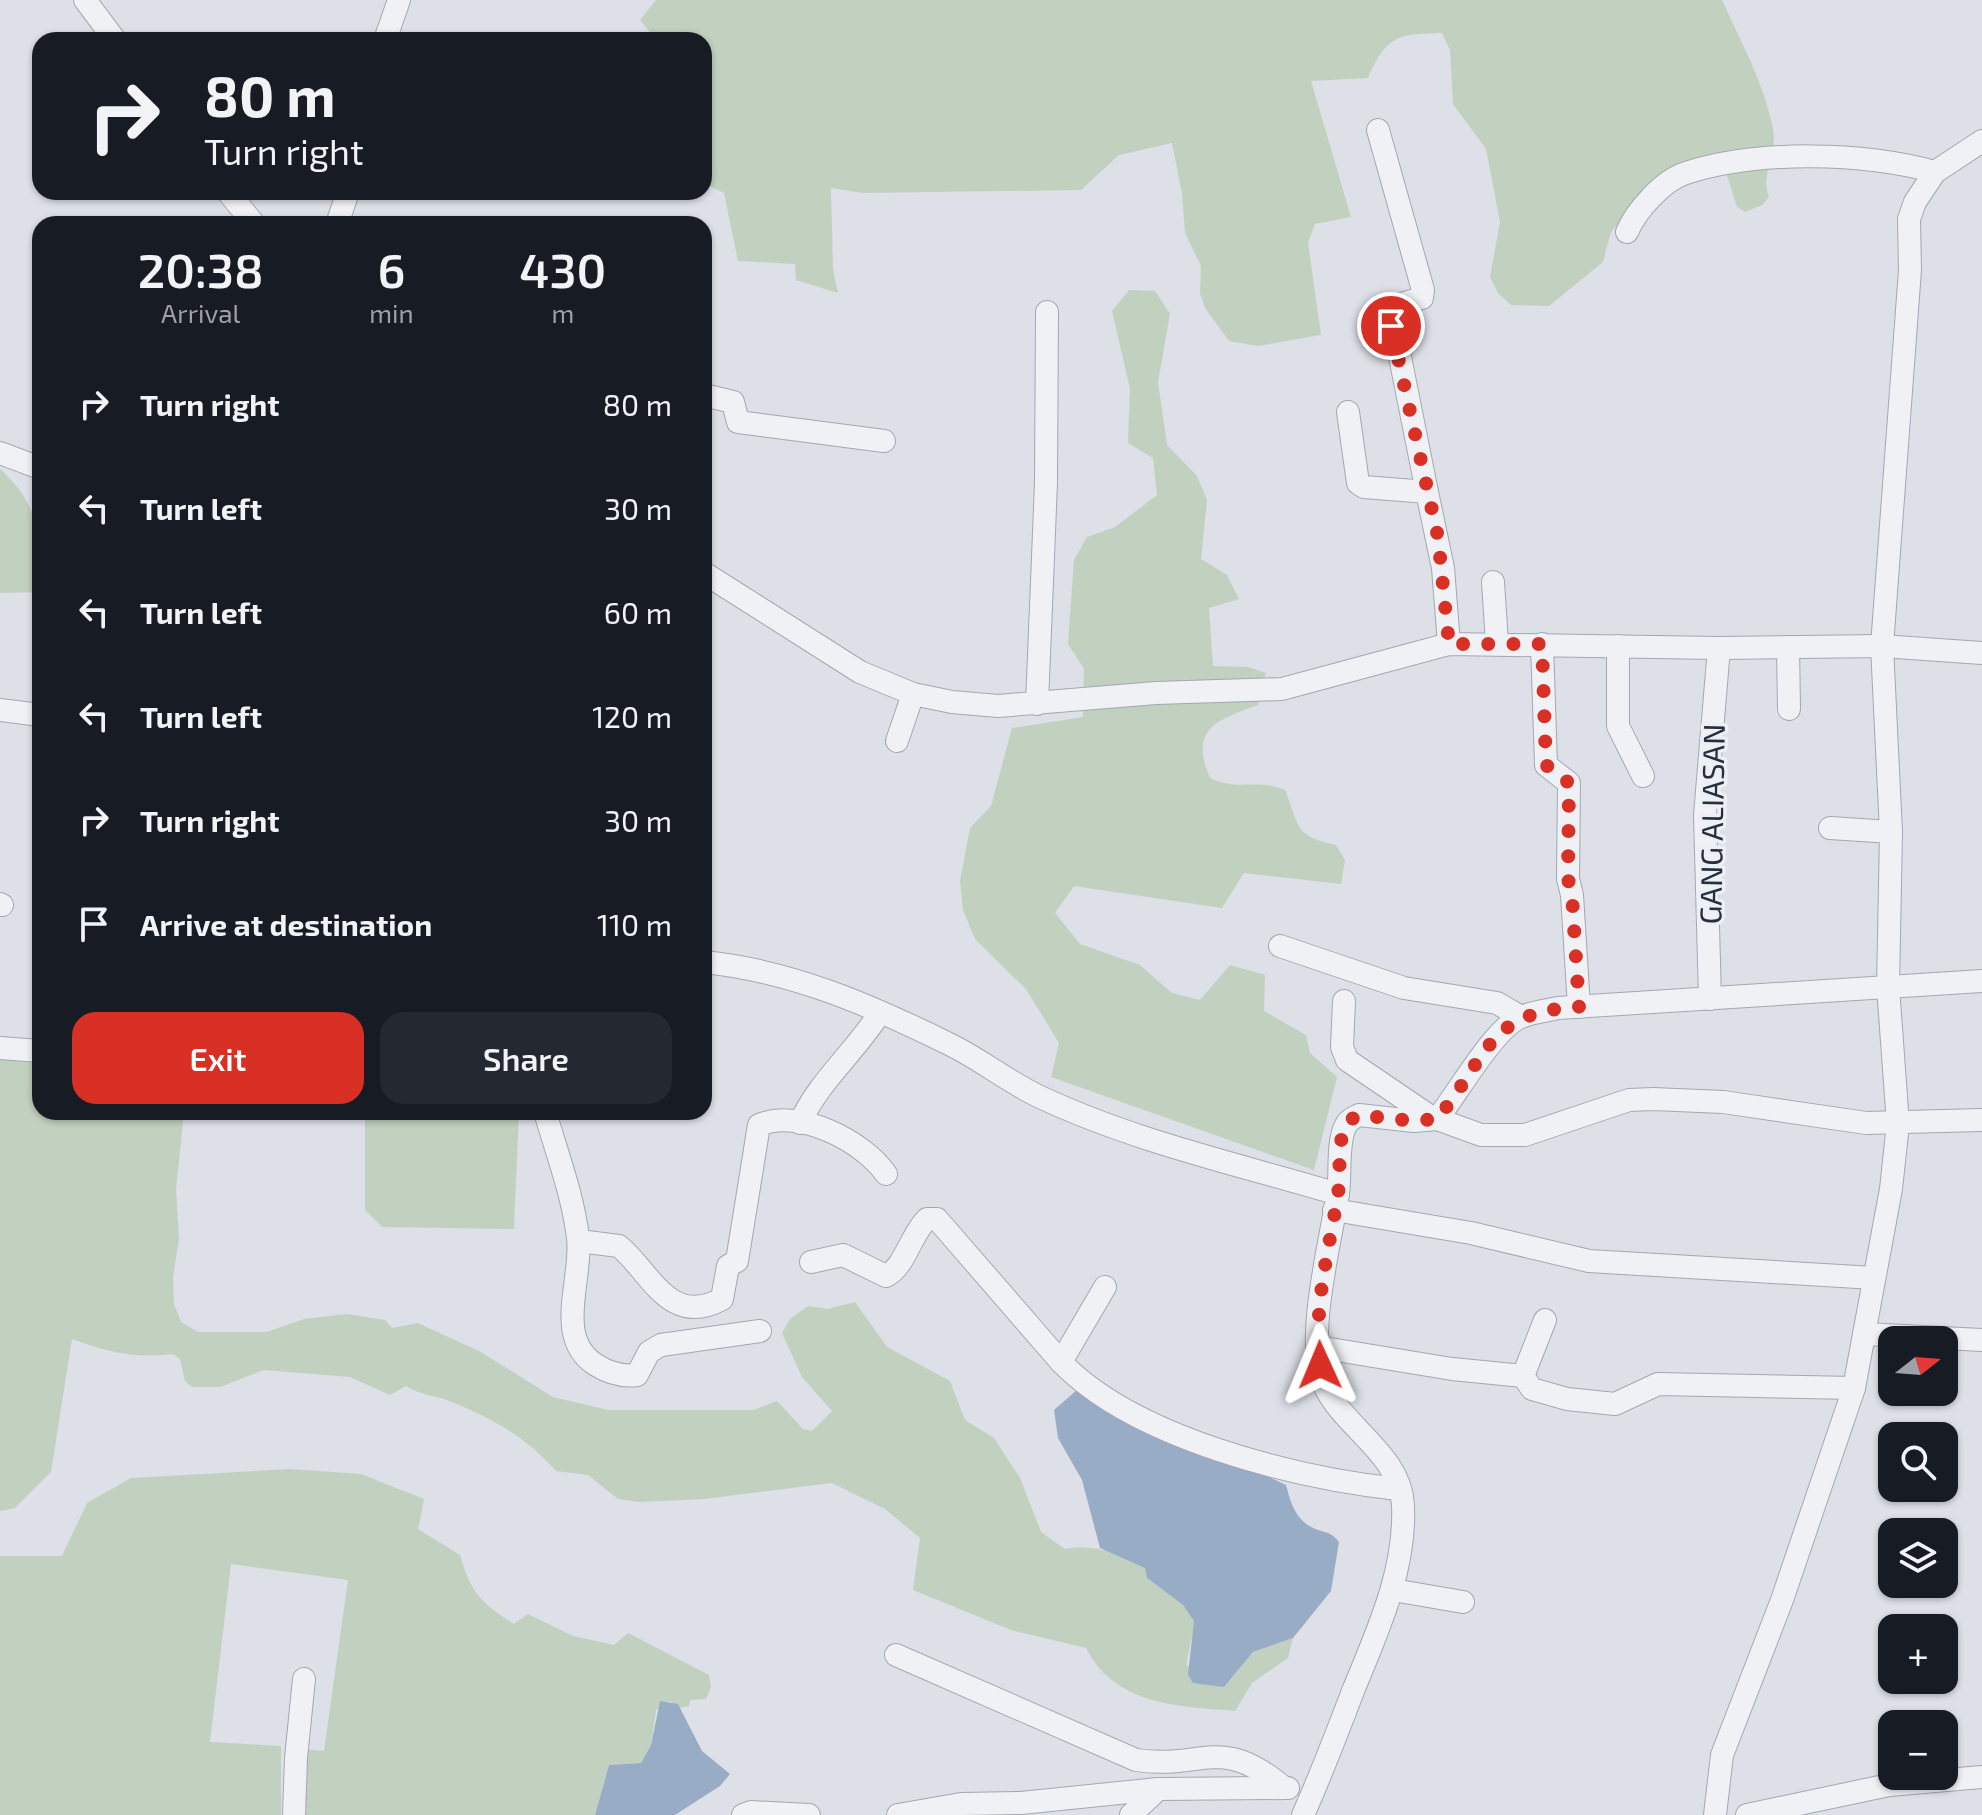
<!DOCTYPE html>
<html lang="en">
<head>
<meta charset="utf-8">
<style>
  :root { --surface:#171b24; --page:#242831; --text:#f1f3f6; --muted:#9ea1a6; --accent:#d93025 }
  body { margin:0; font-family:"Exo 2",sans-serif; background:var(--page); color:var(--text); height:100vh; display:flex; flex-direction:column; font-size:30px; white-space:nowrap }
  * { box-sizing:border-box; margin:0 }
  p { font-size:26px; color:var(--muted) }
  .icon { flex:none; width:44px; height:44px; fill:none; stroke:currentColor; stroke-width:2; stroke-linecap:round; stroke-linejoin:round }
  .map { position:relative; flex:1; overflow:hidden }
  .sheet { position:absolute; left:32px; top:216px; width:680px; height:904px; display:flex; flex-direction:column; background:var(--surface); border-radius:24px; box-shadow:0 2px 6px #0004 }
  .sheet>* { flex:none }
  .top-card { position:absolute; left:32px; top:32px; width:680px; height:168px; border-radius:24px; box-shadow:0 2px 6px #0004; background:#171b24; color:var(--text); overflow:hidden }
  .needle { width:52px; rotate:73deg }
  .buttons { position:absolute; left:1878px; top:1326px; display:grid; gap:16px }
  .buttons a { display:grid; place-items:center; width:80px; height:80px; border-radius:16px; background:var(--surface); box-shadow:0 2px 6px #0004; font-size:40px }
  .pin { position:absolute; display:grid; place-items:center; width:68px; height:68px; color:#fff; margin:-34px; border:4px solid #fff; border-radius:50%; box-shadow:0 2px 8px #0007 }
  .me { position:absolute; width:88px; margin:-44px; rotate:359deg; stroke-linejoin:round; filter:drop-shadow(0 0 6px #0008) }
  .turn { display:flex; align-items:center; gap:28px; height:168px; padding:0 40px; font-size:36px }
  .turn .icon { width:104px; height:104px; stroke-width:2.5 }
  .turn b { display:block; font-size:56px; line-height:68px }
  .eta { display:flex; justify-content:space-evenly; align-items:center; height:136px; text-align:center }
  .eta b { font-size:48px; font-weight:600; line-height:56px }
  .cta { display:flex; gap:16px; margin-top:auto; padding:16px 40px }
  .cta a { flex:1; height:92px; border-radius:24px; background:var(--accent); color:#fff; font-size:32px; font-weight:600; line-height:92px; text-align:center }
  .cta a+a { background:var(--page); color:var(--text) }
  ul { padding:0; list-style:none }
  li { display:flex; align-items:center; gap:24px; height:104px; padding:0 40px }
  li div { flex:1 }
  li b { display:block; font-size:30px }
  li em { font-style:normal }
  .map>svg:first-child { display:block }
</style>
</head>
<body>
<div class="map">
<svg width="1982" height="1815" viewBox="0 0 1982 1815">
  <rect width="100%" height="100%" fill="#dde0e7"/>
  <g fill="#c2d0bf">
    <path d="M656,0H1722C1741,42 1764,83 1773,129C1778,151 1760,175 1769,197L1762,205L1745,212L1737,207L1720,153L1677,166L1646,191L1611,232L1603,262L1549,306L1511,305L1498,293L1490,277L1500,222L1486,149L1453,104L1450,50L1442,33C1398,34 1387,35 1368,78L1311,81L1351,217L1315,224L1308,242L1321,335L1257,346L1229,341L1205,308L1200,293L1201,266L1185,233L1182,193L1172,143L1119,155L1081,190L863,193L831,188L833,270L838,293L796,280L795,264L738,261L724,193L704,183V40H656L640,20Z"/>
    <path d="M1129,290L1155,291L1170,314L1158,382L1167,445L1197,476L1207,500L1201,559L1227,575L1239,599L1209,608L1213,666L1248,667L1266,673L1258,705C1219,719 1188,728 1210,778C1239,792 1256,778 1285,790C1300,827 1294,836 1336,845L1345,860L1341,884L1244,873L1222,908L1074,886L1055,913L1080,944L1140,965L1172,993L1200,1000L1230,965L1265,975L1264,1011L1306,1035L1310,1053L1337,1077L1314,1170L1051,1077L1059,1043L1026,989L975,939L963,910L960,881L970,828L991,806L1012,728L1083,717L1084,669L1068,644L1074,560L1087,537L1115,527L1157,495L1153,458L1128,443L1130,389L1112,311Z"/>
    <path d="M0,469C42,507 40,539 40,592L0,593Z"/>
    <path d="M0,1051L8,1060L40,1061V1112H184L176,1189L179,1239L173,1277L174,1304L181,1322L198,1332H267L304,1319L347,1314L385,1320L392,1328L418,1323L481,1352L553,1397L608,1410H754L777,1401L803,1429L812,1431L832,1411L802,1377L782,1333L790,1319L808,1306L828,1309L855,1302L887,1347L950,1381L965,1420L994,1438L1020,1478L1041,1532L1065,1549C1095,1544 1120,1553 1146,1568L1147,1578L1183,1605L1195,1622L1186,1665L1224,1687L1253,1652L1293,1638L1288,1658L1252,1683L1235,1711C1178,1706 1116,1706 1086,1648L1011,1630L913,1590L920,1538L885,1509L832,1483L704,1499L639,1502L618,1499L588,1475L556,1471C525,1436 490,1417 447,1400C432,1395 420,1395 406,1386L390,1395L350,1377L264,1370L220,1387H192L185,1381L180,1359L173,1354C136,1359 107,1352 72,1339L51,1472L15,1508L0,1511Z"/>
    <polygon points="365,1112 519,1112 514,1229 382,1227 365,1210"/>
    <path d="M290,1469L361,1474L424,1499L418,1529L460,1555C471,1593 480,1602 514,1624L528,1614L573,1636L614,1645L628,1633L709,1675L711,1687L706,1699L690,1700L689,1706L680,1708L669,1701L656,1710L651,1745L641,1763L609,1765L595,1815H303L305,1749L324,1751L348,1580L231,1564L210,1742L281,1746V1815H0V1556H62L87,1503L131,1478Z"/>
  </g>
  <g fill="#99acc6">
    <path d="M1078,1389L1286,1485C1291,1504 1296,1522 1318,1530C1328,1533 1332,1533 1339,1542L1331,1591L1293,1638L1253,1652L1224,1687L1193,1683L1188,1675L1194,1621L1183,1605L1147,1578L1145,1568L1100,1548L1082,1480L1058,1438L1054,1410Z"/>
    <polygon points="660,1701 678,1704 702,1751 730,1774 720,1786 675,1815 595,1815 609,1765 641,1763 651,1745"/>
  </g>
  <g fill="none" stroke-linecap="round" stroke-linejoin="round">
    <g stroke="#a3a7b1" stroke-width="24">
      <g id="minor">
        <polyline points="85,0 115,40"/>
        <polyline points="385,40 399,0"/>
        <polyline points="1378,130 1423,290 1422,298 1390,307 1427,492"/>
        <polyline points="228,192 254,224"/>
        <polyline points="337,224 348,192"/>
        <path d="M1627,232C1636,211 1663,180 1686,173C1757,150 1863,152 1935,172"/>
        <polyline points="704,395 733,402 738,422 884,441"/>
        <polyline points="1348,412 1358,483 1364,487 1427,492 1443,568 1449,644"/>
        <polyline points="0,453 40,468"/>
        <polyline points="704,573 860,672 913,694 952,702 998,706 1156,693 1282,689 1449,644 1719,648 1882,646 1982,653"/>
        <polyline points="1493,582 1497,643"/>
        <polyline points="1542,644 1546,765 1569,783 1568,879 1572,895 1579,1007"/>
        <polyline points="1618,646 1618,726 1643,776"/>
        <polyline points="1788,647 1789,709"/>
        <polyline points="1037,704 1046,483 1047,312"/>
        <polyline points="0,710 40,715"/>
        <polyline points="897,741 913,694"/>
        <polyline points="1830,828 1891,832"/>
        <polyline points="0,904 2,905"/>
        <polyline points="1280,946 1404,988 1497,1003 1521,1017"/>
        <path d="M704,962C792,971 870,1005 949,1044C980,1059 1007,1081 1038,1096C1133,1141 1237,1164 1338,1194"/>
        <polyline points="1710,999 1705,815 1719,648"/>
        <polyline points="1344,1001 1342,1047 1347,1060 1434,1119"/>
        <polyline points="0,1048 40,1051"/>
        <path d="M545,1112C557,1154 573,1195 578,1238C583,1279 553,1338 596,1365C609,1373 622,1377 637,1375L649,1352L661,1345L760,1331"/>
        <polyline points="1437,1119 1481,1135 1525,1135 1629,1100 1653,1099 1723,1102 1866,1123 1982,1120"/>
        <path d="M800,1123C818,1082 855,1052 879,1014"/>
        <polyline points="1334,1210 1471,1233 1589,1261 1874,1278"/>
        <path d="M579,1241L619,1246C650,1271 669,1328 722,1299L728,1266L737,1261L759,1125C799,1108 863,1141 886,1174"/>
        <path d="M811,1262L843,1255L886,1276C905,1267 911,1234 927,1219H937L1061,1362"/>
        <path d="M1105,1287L1061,1362C1134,1438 1295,1478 1398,1489"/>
        <polyline points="1864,1334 1982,1340"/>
        <polyline points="1318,1347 1452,1369 1523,1376 1545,1320"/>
        <polyline points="1523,1376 1532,1389 1567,1399 1615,1404 1658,1384 1854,1388"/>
        <polyline points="1393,1590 1463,1602"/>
        <path d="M896,1655L1136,1760C1202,1770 1220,1734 1283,1787"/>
        <polyline points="294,1815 296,1758 304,1679"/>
        <polyline points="743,1815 751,1812 809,1815"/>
        <polyline points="898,1815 961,1804 1021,1803 1158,1789 1288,1788"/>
        <polyline points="1131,1815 1158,1789"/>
        <path d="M1303,1815C1321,1775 1337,1733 1353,1691C1377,1632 1406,1571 1403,1505C1401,1455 1343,1427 1324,1385C1304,1342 1331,1240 1338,1193C1341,1173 1337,1144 1345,1127C1348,1120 1353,1118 1359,1115L1414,1121L1437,1119C1458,1093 1494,1028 1521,1017C1532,1012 1546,1011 1558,1008L1982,981"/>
        <polyline points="1715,1815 1722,1755 1782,1600 1854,1388 1891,1189 1898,1124 1888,987 1891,832 1882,646 1910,270 1909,219 1915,202 1935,172 1982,141"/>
        <polyline points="1747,1815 1889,1785 1982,1777"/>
      </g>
    </g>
    <use href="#minor" stroke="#f0f1f5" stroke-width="22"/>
  </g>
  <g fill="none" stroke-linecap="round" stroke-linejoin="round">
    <path stroke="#d93025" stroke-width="14" stroke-dasharray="0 25.2" d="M1320,1365C1313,1307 1329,1250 1338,1194C1341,1174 1337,1145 1345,1127C1348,1121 1353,1118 1359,1115L1414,1121L1437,1119C1488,1057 1487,1011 1579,1007L1572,895L1568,879L1569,783L1546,765L1542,644H1449L1438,537L1391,326"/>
  </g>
  <g text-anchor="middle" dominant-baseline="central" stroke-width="7" stroke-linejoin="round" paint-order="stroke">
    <g font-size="30" fill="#272e3d" stroke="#eceff4">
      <text transform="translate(1711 824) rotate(-89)">GANG ALIASAN</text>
    </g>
  </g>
</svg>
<div class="buttons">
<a><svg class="needle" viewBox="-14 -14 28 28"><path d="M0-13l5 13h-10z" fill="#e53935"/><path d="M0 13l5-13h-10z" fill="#9ea1a6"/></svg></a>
<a><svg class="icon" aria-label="search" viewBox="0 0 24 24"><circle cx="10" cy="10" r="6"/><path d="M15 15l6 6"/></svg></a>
<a><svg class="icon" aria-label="layers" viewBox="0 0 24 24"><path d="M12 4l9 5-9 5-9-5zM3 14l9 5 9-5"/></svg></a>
<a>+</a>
<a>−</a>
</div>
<div class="pin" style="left:1391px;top:326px;background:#d93025"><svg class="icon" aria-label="arrive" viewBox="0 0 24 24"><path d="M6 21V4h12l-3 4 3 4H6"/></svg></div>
<svg class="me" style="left:1320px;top:1365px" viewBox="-20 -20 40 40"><path d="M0-17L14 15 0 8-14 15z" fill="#d93025" stroke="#fff" stroke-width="4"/></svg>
<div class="top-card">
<div class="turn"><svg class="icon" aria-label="right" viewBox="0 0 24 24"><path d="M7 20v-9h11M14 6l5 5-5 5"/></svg><div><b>80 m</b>Turn right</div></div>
</div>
<section class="sheet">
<div class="eta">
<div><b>20:38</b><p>Arrival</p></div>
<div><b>6</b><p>min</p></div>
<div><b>430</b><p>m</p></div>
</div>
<ul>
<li><svg class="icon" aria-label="right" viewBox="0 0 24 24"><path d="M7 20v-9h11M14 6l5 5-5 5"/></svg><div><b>Turn right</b></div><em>80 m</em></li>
<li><svg class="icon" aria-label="left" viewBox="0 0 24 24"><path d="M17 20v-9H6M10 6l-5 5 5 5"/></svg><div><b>Turn left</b></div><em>30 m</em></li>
<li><svg class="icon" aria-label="left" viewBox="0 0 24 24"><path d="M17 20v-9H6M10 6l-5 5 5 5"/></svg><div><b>Turn left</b></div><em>60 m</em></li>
<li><svg class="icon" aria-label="left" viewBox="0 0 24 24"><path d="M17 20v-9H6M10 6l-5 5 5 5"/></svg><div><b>Turn left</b></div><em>120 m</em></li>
<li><svg class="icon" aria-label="right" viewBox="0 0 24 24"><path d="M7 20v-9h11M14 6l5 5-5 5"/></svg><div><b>Turn right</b></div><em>30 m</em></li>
<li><svg class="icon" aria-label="arrive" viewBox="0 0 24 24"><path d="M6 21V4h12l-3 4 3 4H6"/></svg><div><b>Arrive at destination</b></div><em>110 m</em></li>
</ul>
<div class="cta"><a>Exit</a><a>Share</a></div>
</section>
</div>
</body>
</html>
